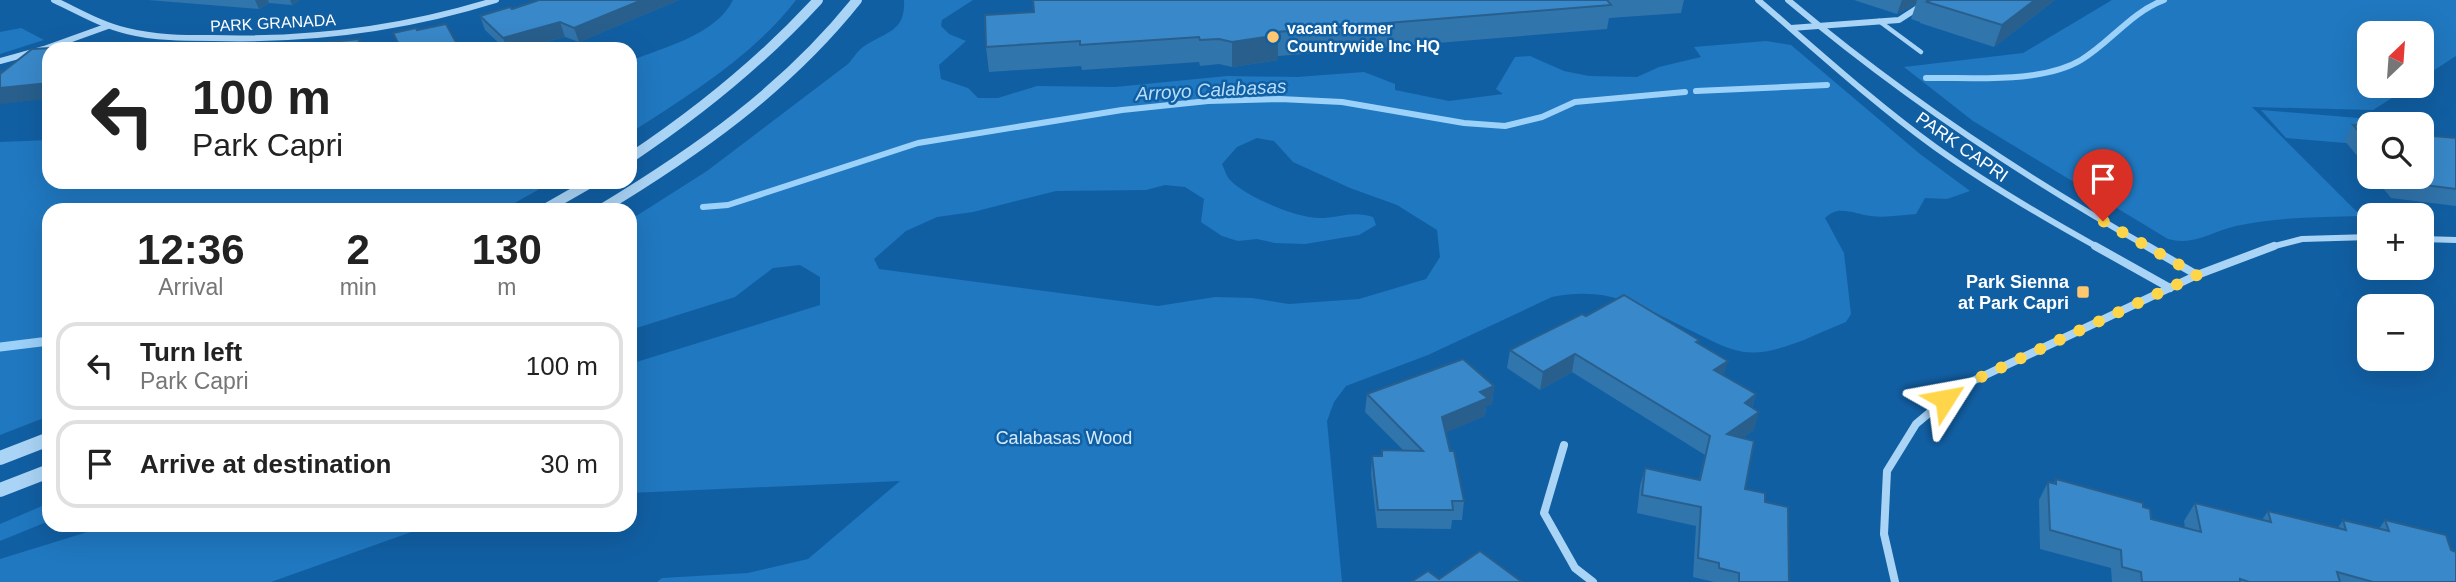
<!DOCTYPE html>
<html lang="en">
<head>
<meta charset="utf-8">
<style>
  :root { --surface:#fff; --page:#f2f2f2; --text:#222; --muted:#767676; --line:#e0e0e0 }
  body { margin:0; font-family:Helvetica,sans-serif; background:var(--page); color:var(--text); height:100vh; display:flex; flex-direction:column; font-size:26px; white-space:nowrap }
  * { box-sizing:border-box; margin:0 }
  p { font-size:23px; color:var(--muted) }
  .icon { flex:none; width:38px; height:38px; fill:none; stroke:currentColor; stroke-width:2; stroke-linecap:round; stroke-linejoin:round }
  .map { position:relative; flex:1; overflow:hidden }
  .panel { position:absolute; left:42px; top:203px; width:595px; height:329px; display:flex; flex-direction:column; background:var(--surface); border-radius:21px; box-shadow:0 7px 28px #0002 }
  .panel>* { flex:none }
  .top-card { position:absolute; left:42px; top:42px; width:595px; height:147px; border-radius:21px; box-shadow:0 7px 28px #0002; background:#fff; color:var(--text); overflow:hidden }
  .needle { width:46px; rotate:25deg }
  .buttons { position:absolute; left:2357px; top:21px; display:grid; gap:14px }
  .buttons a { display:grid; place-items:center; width:77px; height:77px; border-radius:14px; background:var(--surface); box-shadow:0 7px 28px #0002; font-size:35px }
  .pin { position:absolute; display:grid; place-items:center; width:60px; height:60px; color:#fff; margin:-72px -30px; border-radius:50% 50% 50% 0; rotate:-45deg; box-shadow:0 0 7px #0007 }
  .pin .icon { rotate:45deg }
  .me { position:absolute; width:77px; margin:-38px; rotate:56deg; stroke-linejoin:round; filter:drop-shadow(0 0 5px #0008) }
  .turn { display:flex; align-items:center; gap:24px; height:147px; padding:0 35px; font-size:32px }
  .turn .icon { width:91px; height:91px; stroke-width:2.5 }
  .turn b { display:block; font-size:49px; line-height:60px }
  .eta { display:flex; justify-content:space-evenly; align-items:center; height:119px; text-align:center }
  .eta b { font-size:42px; font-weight:800; line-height:49px }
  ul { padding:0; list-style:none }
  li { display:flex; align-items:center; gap:21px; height:88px; margin:0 14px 10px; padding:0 21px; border:4px solid var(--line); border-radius:21px }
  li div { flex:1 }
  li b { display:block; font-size:26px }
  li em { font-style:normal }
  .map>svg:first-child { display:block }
</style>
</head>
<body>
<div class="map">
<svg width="2456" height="582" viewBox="0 0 2456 582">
  <rect width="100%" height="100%" fill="#115fa3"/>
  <g fill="#2078c0" fill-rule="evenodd">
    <path d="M733,0H796C754,55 688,96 630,133V61C664,47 716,35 733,0Z"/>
    <path d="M904,0H973L942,20L941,26L949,34L966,41L939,65L941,79L968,88L978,98H998L1037,86L1115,87L1227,76L1297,77L1364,72L1395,84V90L1449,101L1503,94L1496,89L1515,57L1530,56L1564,71L1589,76L1637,77L1659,67L1701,57L1694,47L1766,41L1791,45L1920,154L1970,191L1947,199L1925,198L1916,214C1902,215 1885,218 1871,216C1854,214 1839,204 1825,218L1844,253L1851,314L1846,322C1815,334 1777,356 1744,352C1726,349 1710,340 1694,332C1644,308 1610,285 1552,297L1428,355L1346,386L1334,402L1327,421L1342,582H657L662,578L748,573L808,559L900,481L630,493V364L820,305V277L800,265L773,268L735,297L630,330V220L707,171L848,64C853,59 857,51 863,47C884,32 906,33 904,0ZM1257,138L1274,141L1293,162L1350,188L1397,205L1437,230L1440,257L1426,279L1359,299L1289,304L1252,298L1215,297L1158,306L879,269L874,259L906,231L937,217L973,212L1056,191L1146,190L1165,185L1185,187L1204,199L1201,222L1222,236L1238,241L1257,239L1275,243L1305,244L1359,235L1376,225L1373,217C1354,210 1338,218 1319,218C1296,218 1244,196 1229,179C1226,175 1224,168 1222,164L1237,147Z"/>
    <path d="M2112,0H2456V56L2422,78V33H2370V86H2411L2373,110L2252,107L2361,216C2319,217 2277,217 2236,226C2211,232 2194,246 2168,239L1973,121L1904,67L2023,53Z"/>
    <polygon points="21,28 44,40 0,54 0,32"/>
    <polygon points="2261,110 2395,121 2399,124 2370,124 2369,145 2286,138"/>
    <polygon points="49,140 49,182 552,182 502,210 49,210 49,416 0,435 0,142"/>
    <polygon points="49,503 49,521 0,541 0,524"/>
    <polygon points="110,525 431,525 271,582 0,582 0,559"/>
  </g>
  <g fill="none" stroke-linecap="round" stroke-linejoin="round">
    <g stroke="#9cd1f9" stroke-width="6">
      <path d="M1926,78C1971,77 2041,84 2081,60C2111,42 2130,13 2164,0"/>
      <polyline points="1696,91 1827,85"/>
      <polyline points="703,207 728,205 918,143 1122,110 1208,101 1280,99 1342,102 1464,123 1505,126 1542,117 1575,102 1685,92"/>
    </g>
    <polyline stroke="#9cd1f9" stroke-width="9" points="0,347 49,341"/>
    <polyline stroke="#aad4f6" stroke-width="4.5" points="1879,21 1921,52"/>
    <g stroke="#aad4f6" stroke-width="6">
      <path d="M54,0C78,11 101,25 127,31C155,38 184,38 212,38C309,41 403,29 496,0"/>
      <path d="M1758,0C1816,50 1873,102 1935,147C1987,184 2043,217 2099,248"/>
      <path d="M1788,0C1902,96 2020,175 2150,248"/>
      <polyline points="1791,28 1899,20 1930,0"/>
      <polyline points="0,61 44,49 108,26"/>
      <polyline points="2422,239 2456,240"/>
      <polyline points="2267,248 2302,239 2370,237"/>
    </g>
    <g stroke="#aad4f6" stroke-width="8">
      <polyline points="2095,246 2170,288"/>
      <polyline points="2147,246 2197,275"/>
      <polyline points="1564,445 1544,513 1575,568 1593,582"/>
      <polyline points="1895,582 1884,534 1887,471 1916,424 1960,387 2197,275 2274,246"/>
    </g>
    <g stroke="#aad4f6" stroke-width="10">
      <path d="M630,158C699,112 762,61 818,0"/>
      <polyline points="543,210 592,182"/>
      <path d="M600,210C696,152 786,89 857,0"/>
    </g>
    <g stroke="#aad4f6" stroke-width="14">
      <polyline points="0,458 49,439"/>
      <polyline points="0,490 49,471"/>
    </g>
  </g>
  <g fill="#3175ad">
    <polygon points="148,0 300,0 292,5 269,3 259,9"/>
    <polygon points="539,0 679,0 579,42 565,37 520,49 505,49 485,30 480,16 512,9"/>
    <polygon points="1033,0 1684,0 1681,13 1609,18 1607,29 1278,56 1278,60 1232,67 1219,64 1200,66 1199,62 1082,70 1081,66 989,72 986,47 1034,12"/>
    <polygon points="1854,0 2055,0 1994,47 1920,23 1920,22 1911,19 1916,4 1897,14"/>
    <polygon points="2353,125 2370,126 2370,171 2344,140"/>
    <polygon points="2456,138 2456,206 2391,198 2374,177 2422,177"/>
    <polygon points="1586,316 1699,340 1698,343 1724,376 1756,394 1752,407 1754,430 1742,438 1745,489 1765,502 1789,582 1714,582 1693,577 1696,526 1637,513 1640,486 1645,468 1699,479 1705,455 1572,372 1540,390 1507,368 1510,350"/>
    <polygon points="1494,386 1492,404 1486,406 1485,416 1446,432 1464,501 1462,520 1452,520 1451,529 1377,528 1371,474 1372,456 1381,456 1382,450 1403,450 1365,412 1367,394"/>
    <polygon points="2056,479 2143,507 2151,519 2185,528 2184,521 2195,503 2262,520 2268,511 2338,528 2343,520 2379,529 2385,520 2456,582 2112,582 2111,568 2040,549 2039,500 2048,482 2054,483"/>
  </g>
  <g fill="#285f8d">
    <polygon points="255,0 268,0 269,3 259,9"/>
    <polygon points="290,0 300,0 292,5"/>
    <polygon points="642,0 679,0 579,42 574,28"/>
    <polygon points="1902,0 1917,0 1916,4 1897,14"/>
    <polygon points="2035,0 2055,0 1994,47 2002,25"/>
    <polygon points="560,22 565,37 520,49 507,49 503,38"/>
    <polygon points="1278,35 1278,60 1232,67 1232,42"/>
    <polygon points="360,39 365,49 355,49"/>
    <polygon points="457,44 459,49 437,49"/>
    <polygon points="2,69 11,84 49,83 49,99 0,104 0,71"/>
    <polygon points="1575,354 1572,372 1540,390 1543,372"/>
    <polygon points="1728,361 1723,378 1714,370"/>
    <polygon points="1494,386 1492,404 1486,406 1485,416 1440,435 1442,417 1480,392"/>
    <polygon points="1756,394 1750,412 1745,403"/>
    <polygon points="1759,412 1754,430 1722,452 1727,434"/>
  </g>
  <g fill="#3988c9" stroke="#285f8d" stroke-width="2">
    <polygon points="539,0 642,0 574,28 560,22 503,38 480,16 510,7 512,9"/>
    <polygon points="1033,0 1607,0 1611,5 1277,32 1278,35 1232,42 1219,39 1200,40 1199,37 1080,45 1080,41 986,47 985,15 1034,12"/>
    <polygon points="1926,0 2035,0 2002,25 1927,2 1929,1"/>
    <polygon points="446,24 457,44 437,49 401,49 393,33 416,28 417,30"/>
    <polygon points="360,39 355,49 297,49 300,45"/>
    <polygon points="110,45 106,48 164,48 162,49 49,49 49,83 0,88 0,74 32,49"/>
    <polygon points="2353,125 2370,126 2370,144"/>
    <polygon points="2422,135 2456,138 2456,189 2401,182 2397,177 2422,177"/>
    <polygon points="1624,295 1699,340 1696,342 1728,361 1714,370 1756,394 1745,403 1759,412 1727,434 1754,441 1745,489 1765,493 1765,502 1788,507 1789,582 1739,582 1739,573 1719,568 1719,563 1698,558 1701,507 1642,495 1645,468 1700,480 1710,436 1575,354 1543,372 1510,350 1582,314 1586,316"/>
    <polygon points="1463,359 1494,386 1480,392 1488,398 1442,417 1450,451 1454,451 1464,501 1452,501 1453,510 1378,510 1372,456 1382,456 1382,450 1423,451 1367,394"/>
    <polygon points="2056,479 2143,503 2143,507 2150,509 2151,519 2201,532 2195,503 2271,522 2268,511 2346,530 2343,520 2389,531 2385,520 2446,535 2451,550 2456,552 2456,582 2373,582 2337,572 2340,582 2249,582 2240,579 2240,582 2142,582 2141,572 2122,567 2121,550 2050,530 2048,482 2056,484"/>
    <polygon points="1480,551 1522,582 1411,582 1428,571 1439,579"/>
  </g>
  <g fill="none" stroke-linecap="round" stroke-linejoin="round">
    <polyline stroke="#ffd54a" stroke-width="12" stroke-dasharray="0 21.6" points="1945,399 1960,387 2197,275 2103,221"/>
  </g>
  <g fill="#ffc76f" stroke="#115fa3" stroke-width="2.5">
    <circle cx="1273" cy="37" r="7"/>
    <rect x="2076" y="285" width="14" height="14" rx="3.5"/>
  </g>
  <g text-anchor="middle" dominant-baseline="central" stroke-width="5" stroke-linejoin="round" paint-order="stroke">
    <g font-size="16" fill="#fff" stroke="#115fa3">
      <text transform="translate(273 23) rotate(-3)">PARK GRANADA</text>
    </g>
    <g font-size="16" font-weight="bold" fill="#fff" stroke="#115fa3" text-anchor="start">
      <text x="1287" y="28">vacant former<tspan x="1287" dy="18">Countrywide Inc HQ</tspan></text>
    </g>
    <g font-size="18" fill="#fff" stroke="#115fa3">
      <text transform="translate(1962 147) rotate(35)">PARK CAPRI</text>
    </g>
    <g font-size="18" font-weight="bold" fill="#fff" stroke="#115fa3" text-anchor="end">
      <text x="2069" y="282">Park Sienna<tspan x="2069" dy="21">at Park Capri</tspan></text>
    </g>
    <g font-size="18" fill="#d4ebfe" stroke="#115fa3">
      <text x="1064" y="438">Calabasas Wood</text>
    </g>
    <g font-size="19" font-style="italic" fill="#b7defc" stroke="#115fa3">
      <text transform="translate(1211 90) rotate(-3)">Arroyo Calabasas</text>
    </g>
  </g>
</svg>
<div class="buttons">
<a><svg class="needle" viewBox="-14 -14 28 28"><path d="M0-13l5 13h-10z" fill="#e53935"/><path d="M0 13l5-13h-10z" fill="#767676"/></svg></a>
<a><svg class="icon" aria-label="search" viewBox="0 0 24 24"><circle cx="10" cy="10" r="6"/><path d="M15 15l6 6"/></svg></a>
<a>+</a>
<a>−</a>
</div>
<div class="pin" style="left:2103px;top:221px;background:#d93025"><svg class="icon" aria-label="arrive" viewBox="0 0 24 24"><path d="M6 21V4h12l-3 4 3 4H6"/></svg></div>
<svg class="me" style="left:1945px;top:399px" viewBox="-20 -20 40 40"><path d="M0-17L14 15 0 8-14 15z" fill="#ffd54a" stroke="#fff" stroke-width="4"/></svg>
<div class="top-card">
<div class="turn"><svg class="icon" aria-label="left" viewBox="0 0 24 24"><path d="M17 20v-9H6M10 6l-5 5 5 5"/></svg><div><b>100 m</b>Park Capri</div></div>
</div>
<section class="panel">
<div class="eta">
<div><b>12:36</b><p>Arrival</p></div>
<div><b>2</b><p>min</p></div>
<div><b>130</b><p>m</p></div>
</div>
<ul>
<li><svg class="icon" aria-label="left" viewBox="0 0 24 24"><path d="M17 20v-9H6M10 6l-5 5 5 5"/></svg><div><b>Turn left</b><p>Park Capri</p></div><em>100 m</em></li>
<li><svg class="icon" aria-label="arrive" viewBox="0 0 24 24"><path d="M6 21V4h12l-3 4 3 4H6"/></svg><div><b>Arrive at destination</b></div><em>30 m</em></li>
</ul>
</section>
</div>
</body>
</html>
